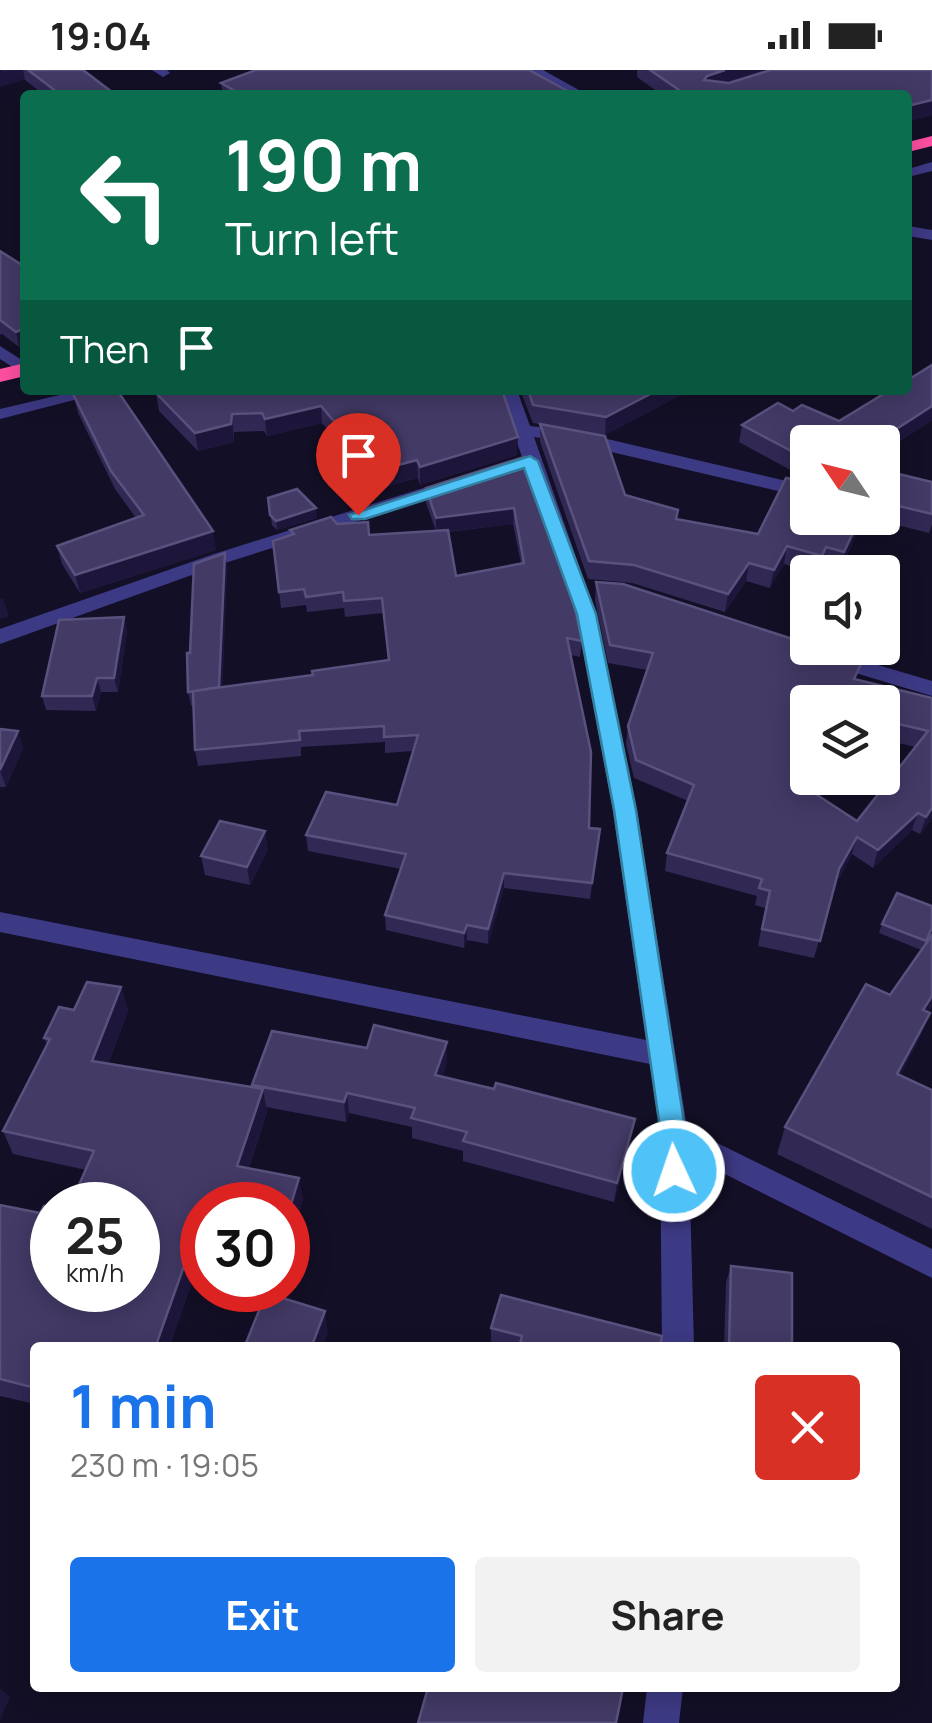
<!DOCTYPE html>
<html lang="en">
<head>
<meta charset="utf-8">
<style>
  :root { --surface:#fff; --page:#f2f2f2; --text:#222; --muted:#767676; --accent:#1a73e8 }
  body { margin:0; font-family:Manrope,sans-serif; background:var(--page); color:var(--text); height:100vh; display:flex; flex-direction:column; font-size:38px; white-space:nowrap }
  * { box-sizing:border-box; margin:0 }
  p { font-size:32px; color:var(--muted) }
  .icon { flex:none; width:55px; height:55px; fill:none; stroke:currentColor; stroke-width:2; stroke-linecap:round; stroke-linejoin:round }
  .map { position:relative; flex:1; overflow:hidden }
  .details { position:absolute; left:30px; top:1272px; width:870px; height:350px; display:flex; flex-direction:column; background:var(--surface); border-radius:10px; box-shadow:0 5px 25px #0003 }
  .details>* { flex:none }
  .top-card { position:absolute; left:20px; top:20px; width:892px; height:305px; border-radius:10px; box-shadow:0 5px 25px #0003; background:#0b6e4f; color:#fff; overflow:hidden }
  .needle { width:65px; rotate:305deg }
  .buttons { position:absolute; left:790px; top:355px; display:grid; gap:20px }
  .buttons a { display:grid; place-items:center; width:110px; height:110px; border-radius:10px; background:var(--surface); box-shadow:0 5px 25px #0003; font-size:50px }
  .speed { position:absolute; left:30px; top:1112px; display:flex; gap:20px; font-size:50px; font-weight:700; text-align:center }
  .speed>* { display:grid; place-content:center; width:130px; height:130px; border-radius:50%; background:var(--surface); box-shadow:0 5px 25px #0003; line-height:1 }
  .speed small { font-size:25px; font-weight:400 }
  .speed .limit { border:15px solid #d22; background:#fff; color:#111 }
  .pin { position:absolute; display:grid; place-items:center; width:85px; height:85px; color:#fff; margin:-102px -42px; border-radius:50% 50% 50% 0; rotate:-45deg; box-shadow:0 0 10px #0007 }
  .pin .icon { rotate:45deg }
  .me { position:absolute; width:110px; margin:-55px; rotate:357deg; stroke-linejoin:round; filter:drop-shadow(0 0 8px #0008) }
  .turn { display:flex; align-items:center; gap:35px; height:210px; padding:0 40px; font-size:45px }
  .turn .icon { width:130px; height:130px; stroke-width:2.5 }
  .turn b { display:block; font-size:70px; line-height:85px }
  .then { display:flex; align-items:center; height:95px; padding:0 40px; background:#0003; gap:20px; font-size:38px }
  .round { display:grid; place-items:center; flex:none; width:105px; height:105px; border-radius:10px; background:var(--page) }
  .head { display:flex; align-items:center; justify-content:space-between; height:170px; padding:0 40px }
  h1 { font-size:60px; font-weight:700; line-height:75px; color:var(--accent) }
  .cta { display:flex; gap:20px; margin-top:auto; padding:20px 40px }
  .cta a { flex:1; height:115px; border-radius:10px; background:var(--accent); color:#fff; font-size:40px; font-weight:700; line-height:115px; text-align:center }
  .cta a+a { background:var(--page); color:var(--text) }
  .status { display:flex; justify-content:space-between; align-items:center; height:70px; padding:0 50px; background:var(--surface); direction:ltr }
  .status svg { height:28px; fill:currentColor }
  .map>svg:first-child { display:block }
</style>
</head>
<body>
<div class="status"><b>19:04</b><svg viewBox="0 0 49 12"><path d="M0 12V9h3v3zM5 12V6h3v6zM10 12V3h3v9zM15 12V0h3v12zM26 1h20v11H26zM47 4h2v5h-2z"/></svg></div>
<div class="map">
<svg width="932" height="1653" viewBox="0 0 932 1653">
  <rect width="100%" height="100%" fill="#130f26"/>
  <g fill="none" stroke-linecap="round" stroke-linejoin="round">
    <g fill="#3d3a85" fill-rule="evenodd">
      <polygon points="152,0 167,0 170,3 163,7"/>
      <polygon points="526,0 543,0 588,25 571,25"/>
      <polygon points="932,92 932,101 908,107 908,99"/>
      <polygon points="908,156 932,160 932,170 908,166"/>
      <polygon points="0,276 25,292 25,305 0,289"/>
      <polygon points="81,320 113,320 0,349 0,339"/>
      <polygon points="499,320 517,320 530,356 573,361 808,416 808,428 573,373 534,367 596,544 637,741 687,1058 932,1179 932,1208 689,1086 694,1278 662,1278 660,1065 650,994 0,862 0,842 646,970 613,741 576,544"/>
      <polygon points="455,408 465,414 462,418 228,492 0,574 0,559 214,484"/>
      <polygon points="827,580 932,611 932,626 819,592 816,587 819,582"/>
      <polygon points="647,1618 683,1618 679,1653 643,1653"/>
    </g>
    <g fill="#ff4fa3" fill-rule="evenodd">
      <polygon points="932,66 932,76 908,82 908,72"/>
      <polygon points="25,293 25,306 0,312 0,299"/>
    </g>
  </g>
  <g fill="#312854" fill-rule="evenodd">
    <polygon points="0,0 83,0 116,25 44,25 25,10"/>
    <polygon points="637,0 932,0 932,45 908,51 908,25 662,25 637,7"/>
    <polygon points="221,13 575,25 223,25"/>
    <polygon points="0,181 25,197 25,275 19,277 2,264 0,265"/>
    <polygon points="932,295 932,350 882,383 808,372 808,448 864,448 840,500 822,495 818,502 814,502 784,494 770,518 746,511 725,542 632,513 588,509 540,372 540,354 625,425 678,440 677,449 758,464 791,408 792,401 739,372 742,355 793,341 839,351"/>
    <polygon points="502,320 517,385 420,415 418,408 377,419 322,353 267,366 264,361 234,362 234,372 198,381 159,341 156,323"/>
    <polygon points="520,320 690,320 605,365 533,353"/>
    <polygon points="73,324 216,480 80,523 62,494 57,476 136,448 115,419 78,343"/>
    <path d="M524,387L582,571L580,587L571,585L589,758L598,774L590,829L504,818L488,874L467,870L464,878L386,860L385,845L401,799L308,781L306,765L397,735L413,681L385,683V672L301,677V686L198,696L195,680L194,635L191,636L188,622L190,583L227,496L222,617L313,605L388,590L383,543L345,547L344,538L307,542L306,535L281,538L273,471L291,465L290,460L337,454L369,465L436,461L426,433V418ZM513,454L521,493L456,506L448,462Z"/>
    <polygon points="882,400 932,412 932,455 929,463 869,448 882,448"/>
    <polygon points="268,428 317,448 277,460 272,455"/>
    <path d="M596,512L857,610L932,628V748L920,764L912,760L873,798L852,784L835,815L814,888L758,876L765,838L755,835L757,826L665,801L667,783L688,731L634,708L626,674L628,656L647,600L608,593L595,530ZM808,632H882V669L915,677L857,751L811,721L816,708H808Z"/>
    <polygon points="124,547 127,562 118,622 101,622 96,641 46,640 42,626"/>
    <polygon points="0,659 23,678 6,717 0,717"/>
    <polygon points="268,779 250,815 205,805 201,786"/>
    <polygon points="882,854 932,859 925,875 928,942 930,943 918,971 900,1005 932,1020 932,1159 777,1084 785,1057 890,925 921,880 879,863"/>
    <polygon points="121,917 128,941 108,994 253,1017 252,1015 367,978 447,972 447,992 442,1007 635,1049 631,1069 614,1132 463,1091 463,1081 412,1068 412,1057 349,1043 346,1052 266,1037 267,1042 249,1098 303,1129 288,1178 288,1135 202,1135 202,1183 169,1278 35,1278 35,1334 0,1326 0,1135 52,1220 86,1100 13,1084 3,1061 47,975 44,968 74,940"/>
    <polygon points="731,1196 792,1278 724,1278 726,1212"/>
    <polygon points="491,1258 660,1278 508,1278 491,1273"/>
  </g>
  <g fill="#1d163a">
    <polygon points="23,0 25,10 0,17 0,1"/>
    <polygon points="725,0 771,0 705,21 704,10 707,6"/>
    <polygon points="932,30 932,45 908,51 908,36"/>
    <polygon points="25,258 25,275 19,277 16,262"/>
    <polygon points="658,320 690,320 605,365 606,347"/>
    <polygon points="321,336 322,353 267,366 265,349"/>
    <polygon points="932,336 932,350 882,383 882,372 878,371"/>
    <polygon points="232,344 234,372 198,381 195,363"/>
    <polygon points="518,367 517,385 420,415 420,397"/>
    <polygon points="417,390 418,408 377,419 376,401"/>
    <polygon points="316,438 317,448 277,460 276,451"/>
    <polygon points="514,438 513,454 436,463 436,448"/>
    <polygon points="860,448 864,448 840,500 844,482"/>
    <polygon points="213,461 216,480 80,523 75,505"/>
    <polygon points="787,476 784,494 770,518 774,500"/>
    <polygon points="826,477 822,495 818,502 822,486"/>
    <polygon points="225,483 227,496 222,633 219,619"/>
    <polygon points="749,493 746,511 725,542 728,524"/>
    <polygon points="3,528 9,546 0,549 0,529"/>
    <polygon points="124,547 127,562 118,622 114,608"/>
    <polygon points="97,608 101,622 96,641 92,626"/>
    <polygon points="18,661 23,678 6,717 0,700"/>
    <polygon points="932,738 932,748 920,764 926,747"/>
    <polygon points="918,743 912,760 873,798 878,780"/>
    <polygon points="265,761 268,779 250,815 247,797"/>
    <polygon points="857,767 852,784 834,816 839,799"/>
    <polygon points="504,803 504,818 488,874 488,859"/>
    <polygon points="467,855 467,870 464,878 464,863"/>
    <polygon points="121,917 128,941 100,1014 92,991"/>
    <polygon points="932,926 932,936 912,968 923,940"/>
    <polygon points="930,943 918,971 886,1031 897,1004"/>
    <polygon points="447,972 447,992 436,1026 435,1005"/>
    <polygon points="263,1019 267,1042 242,1118 237,1096"/>
    <polygon points="347,1023 349,1043 346,1052 344,1032"/>
    <polygon points="635,1049 631,1069 614,1132 617,1113"/>
    <polygon points="299,1108 303,1129 288,1178 288,1144"/>
    <polygon points="202,1145 202,1183 169,1278 155,1278"/>
    <polygon points="325,1241 328,1262 323,1278 311,1278"/>
    <polygon points="0,1618 10,1627 0,1650"/>
  </g>
  <g fill="#433a66" stroke="#5a527e" stroke-width="2.5" fill-rule="evenodd">
    <polygon points="28,0 83,0 116,25 61,25"/>
    <polygon points="256,0 529,0 575,25 237,25 240,24 221,13"/>
    <polygon points="650,0 725,0 707,6 704,10 729,13 771,0 932,0 932,30 908,36 908,25 673,25 682,22"/>
    <polygon points="0,181 25,197 25,258 16,262 0,250"/>
    <polygon points="932,295 932,336 878,371 881,372 808,372 808,395 794,390 797,384 742,355 778,333 793,341 802,335 839,351 890,320 908,320 908,310"/>
    <polygon points="96,320 117,320 213,461 75,505 57,476 144,445 111,401 73,324"/>
    <polygon points="170,320 502,320 518,367 420,397 417,390 376,401 321,336 265,349 262,343 232,344 231,354 195,363 156,323"/>
    <polygon points="528,320 658,320 606,347 533,335"/>
    <polygon points="540,354 605,366 625,425 678,440 676,449 758,464 786,408 808,412 808,448 860,448 844,482 826,477 822,486 787,476 774,500 749,493 728,524 634,495 589,491"/>
    <polygon points="524,387 573,529 582,571 567,568 591,682 589,758 600,759 592,813 504,803 488,859 467,855 464,863 385,845 406,784 306,765 326,722 397,735 418,665 384,667 384,656 299,661 300,670 195,680 193,621 313,605 312,601 389,590 382,528 344,531 343,522 306,527 304,519 279,522 273,471 294,464 290,460 331,447 337,454 368,452 369,465 448,460 456,506 524,493 514,438 436,448 426,418"/>
    <polygon points="882,400 932,412 932,444 882,432"/>
    <polygon points="297,419 316,438 276,451 270,445 268,428"/>
    <polygon points="225,483 219,617 188,622 187,583 190,583 194,494"/>
    <path d="M596,512L623,514L808,574V578H819L862,592L854,609L932,628V738L926,747L918,743L878,780L857,767L839,799L820,871L762,859L770,821L759,818L762,809L667,783L694,715L636,690L628,656L653,583L610,575ZM808,632H882V650L928,661L857,751L808,719L813,708H808Z"/>
    <polygon points="124,547 114,608 97,608 92,626 42,626 59,550"/>
    <polygon points="0,659 18,661 0,700"/>
    <polygon points="220,751 265,761 247,797 201,786"/>
    <polygon points="897,823 932,836 932,858 926,871 882,854"/>
    <polygon points="932,865 932,926 923,940 930,943 897,1004 932,1020 932,1127 785,1057 866,914 890,925"/>
    <polygon points="87,912 121,917 92,991 263,1019 237,1096 299,1108 288,1144 288,1135 202,1135 202,1145 155,1278 35,1278 35,1318 0,1309 0,1135 40,1143 44,1136 52,1138 52,1220 138,1220 138,1135 70,1135 94,1081 3,1061 50,969 44,968 59,937 74,940"/>
    <polygon points="374,955 447,972 435,1005 494,1019 496,1013 635,1049 617,1113 463,1071 467,1062 411,1048 415,1038 347,1023 344,1032 252,1015 272,961 367,978"/>
    <polygon points="731,1196 792,1203 792,1278 729,1278"/>
    <polygon points="266,1223 325,1241 311,1278 244,1278"/>
    <polygon points="501,1225 662,1266 660,1278 519,1278 522,1266 491,1258"/>
    <polygon points="428,1618 623,1618 616,1653 418,1653"/>
  </g>
  <polygon fill="#4fc3f7" stroke="#337fa1" stroke-width="2.5" points="530,386 538,391 596,544 636,740 686,1065 687,1101 684,1109 674,1112 665,1109 661,1101 661,1065 614,740 577,544 524,398 365,449 352,449 349,445"/>
</svg>
<div class="buttons">
<a><svg class="needle" viewBox="-14 -14 28 28"><path d="M0-13l5 13h-10z" fill="#e53935"/><path d="M0 13l5-13h-10z" fill="#767676"/></svg></a>
<a><svg class="icon" aria-label="sound" viewBox="0 0 24 24"><path d="M4 9h4l5-4v14l-5-4H4zM17 9q2 3 0 6"/></svg></a>
<a><svg class="icon" aria-label="layers" viewBox="0 0 24 24"><path d="M12 4l9 5-9 5-9-5zM3 14l9 5 9-5"/></svg></a>
</div>
<div class="speed"><div>25<small>km/h</small></div><div class="limit">30</div></div>
<div class="pin" style="left:358px;top:445px;background:#d93025"><svg class="icon" aria-label="arrive" viewBox="0 0 24 24"><path d="M6 21V4h12l-3 4 3 4H6"/></svg></div>
<svg class="me" style="left:674px;top:1101px" viewBox="-20 -20 40 40"><circle r="17" fill="#4fc3f7" stroke="#fff" stroke-width="3"/><path d="M0-11L8 9 0 5-8 9z" fill="#fff"/></svg>
<div class="top-card">
<div class="turn"><svg class="icon" aria-label="left" viewBox="0 0 24 24"><path d="M17 20v-9H6M10 6l-5 5 5 5"/></svg><div><b>190 m</b>Turn left</div></div>
<div class="then">Then<svg class="icon" aria-label="arrive" viewBox="0 0 24 24"><path d="M6 21V4h12l-3 4 3 4H6"/></svg></div>
</div>
<section class="details">
<div class="head"><div><h1>1 min</h1><p>230 m · 19:05</p></div><a class="round" style="background:#d93025;color:#fff"><svg class="icon" aria-label="close" viewBox="0 0 24 24"><path d="M6 6l12 12M18 6L6 18"/></svg></a></div>
<div class="cta"><a>Exit</a><a>Share</a></div>
</section>
</div>
</body>
</html>
